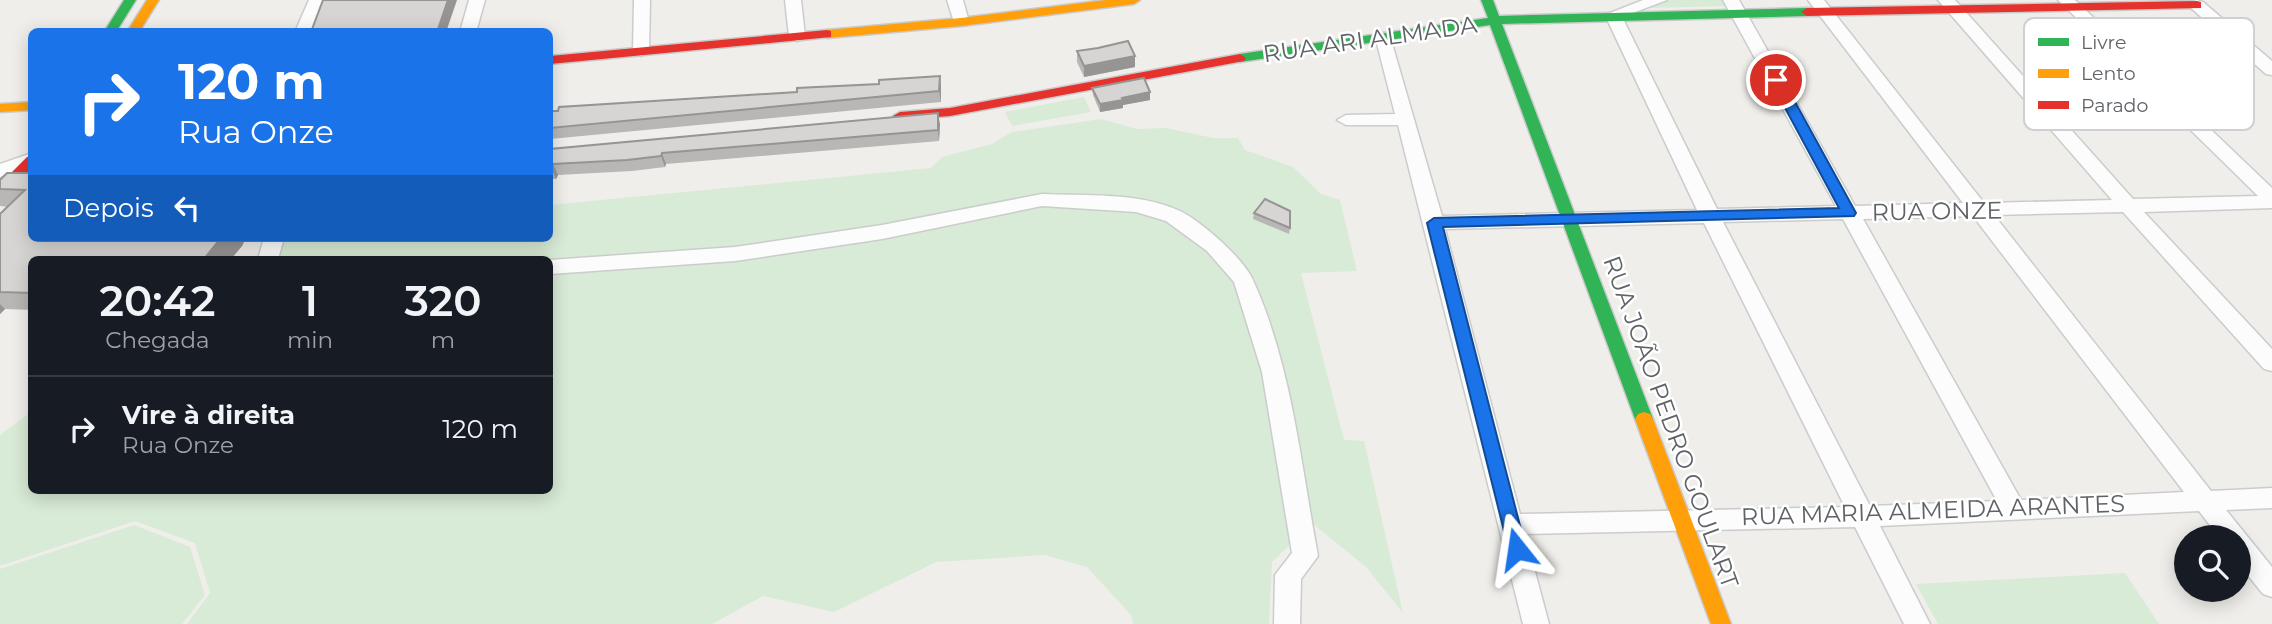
<!DOCTYPE html>
<html lang="pt">
<head>
<meta charset="utf-8">
<style>
  :root { --surface:#171b24; --page:#242831; --text:#f1f3f6; --muted:#9ea1a6; --line:#363941 }
  body { margin:0; font-family:Montserrat,sans-serif; background:var(--page); color:var(--text); height:100vh; display:flex; flex-direction:column; font-size:26px; white-space:nowrap }
  * { box-sizing:border-box; margin:0 }
  p { font-size:23px; color:var(--muted) }
  .icon { flex:none; width:38px; height:38px; fill:none; stroke:currentColor; stroke-width:2; stroke-linecap:round; stroke-linejoin:round }
  .map { position:relative; flex:1; overflow:hidden }
  .sheet { position:absolute; left:28px; top:256px; width:525px; height:238px; display:flex; flex-direction:column; background:var(--surface); border-radius:10px; box-shadow:0 4px 18px #0003 }
  .sheet>* { flex:none }
  .top-card { position:absolute; left:28px; top:28px; width:525px; height:214px; border-radius:10px; box-shadow:0 4px 18px #0003; background:#1a73e8; color:#fff; overflow:hidden }
  .tools { position:absolute; left:2174px; top:525px; display:grid; gap:14px }
  .tools a { display:grid; place-items:center; width:77px; height:77px; border-radius:50%; background:var(--surface); box-shadow:0 4px 18px #0003; font-size:35px }
  .pin { position:absolute; display:grid; place-items:center; width:60px; height:60px; color:#fff; margin:-30px; border:4px solid #fff; border-radius:50%; box-shadow:0 2px 7px #0007 }
  .me { position:absolute; width:77px; margin:-38px; rotate:345deg; stroke-linejoin:round; filter:drop-shadow(0 0 5px #0008) }
  .turn { display:flex; align-items:center; gap:24px; height:147px; padding:0 35px; font-size:32px }
  .turn .icon { width:91px; height:91px; stroke-width:2.5 }
  .turn b { display:block; font-size:49px; line-height:60px }
  .then { display:flex; align-items:center; height:66px; padding:0 35px; background:#0003; gap:14px; font-size:26px }
  .eta { display:flex; justify-content:space-evenly; align-items:center; height:119px; text-align:center }
  .eta b { font-size:42px; font-weight:600; line-height:49px }
  ul { padding:0; list-style:none }
  li { display:flex; align-items:center; gap:21px; height:105px; padding:0 35px; border-top:2px solid var(--line) }
  li div { flex:1 }
  li b { display:block; font-size:26px }
  li em { font-style:normal }
  .map>svg:first-child { display:block }
</style>
</head>
<body>
<div class="map">
<svg width="2272" height="624" viewBox="0 0 2272 624">
  <rect width="100%" height="100%" fill="#efeeea"/>
  <g fill="#d8ebd6">
    <polygon points="1667,0 1725,0 1729,6 1648,8"/>
    <polygon points="1084,97 1091,112 1012,126 1005,112"/>
    <polygon points="1101,119 1137,129 1166,128 1213,138 1238,138 1245,150 1293,167 1321,194 1340,200 1357,271 1301,273 1344,440 1364,441 1403,613 1366,567 1312,523 1272,562 1269,624 1133,624 1132,616 1087,567 1045,555 936,562 834,612 763,596 712,624 187,624 210,593 195,543 135,521 0,566 0,435 31,412 32,490 550,490 550,259 263,259 288,238 550,238 550,205 931,168 942,157 992,144 1012,132"/>
    <polygon points="134,525 190,547 205,595 182,624 0,624 0,569"/>
    <polygon points="2125,573 2159,624 1938,624 1916,584"/>
  </g>
  <g fill="none" stroke-linecap="round" stroke-linejoin="round">
    <g stroke="#cbcccc" stroke-width="3">
      <g id="street">
        <polygon points="309,0 325,0 311,32 295,32"/>
        <polygon points="469,0 485,0 476,32 460,32"/>
        <polygon points="634,0 650,0 649,51 641,56 633,51"/>
        <polygon points="785,0 801,0 805,36 803,39 797,41 789,36"/>
        <polygon points="947,0 963,0 969,22 967,25 955,25"/>
        <path d="M1643,0H1667L1622,17L1717,209L1836,206L1723,0H1739L1855,206L1963,203L1808,0H1824L1984,203L2112,200L1938,0H1955L2133,199L2258,196L2058,0H2075L2272,188V208L2144,212L2272,349V371L2264,369L2123,212L1994,215L2211,491L2272,488V508L2226,510L2272,567V597L2263,594L2238,563V537H2219L2199,511L1880,526L1930,624H1904L1855,527L1525,534L1549,624H1523L1398,125H1346L1337,120L1346,115L1395,114L1375,36L1377,33H1389L1442,216L1697,210L1605,15ZM1973,216L2184,492L2021,500L1863,219ZM1843,219L1997,501L1870,506L1723,222ZM1704,223L1845,507L1520,514L1445,229Z"/>
        <polygon points="2197,0 2203,2 2272,61 2272,75 2266,74 2191,8 2191,2"/>
        <polygon points="32,153 32,166 0,177 0,164"/>
        <path d="M1042,194C1086,196 1139,192 1180,211C1202,222 1243,258 1253,280C1292,366 1301,465 1318,556L1301,579L1300,624H1274L1275,575L1292,553L1262,372L1234,282L1207,251L1166,221L1136,212L1042,206L882,239L735,261L550,274V260L735,247L882,225Z"/>
        <polygon points="264,238 284,238 278,259 258,259"/>
      </g>
    </g>
    <g stroke="#cacacb" stroke-width="3">
      <g id="fast">
        <polygon points="124,0 136,0 116,32 104,32"/>
        <polygon points="1481,0 1493,0 1499,16 1807,8 1813,12 1807,16 1502,24 1653,419 1650,424 1638,424 1635,419 1490,25 1240,62 1234,58 1240,54 1488,18"/>
      </g>
    </g>
    <g stroke="#cacacb" stroke-width="3">
      <g id="slow">
        <polygon points="147,0 159,0 139,32 127,32"/>
        <polygon points="1106,0 1140,0 1134,4 961,26 827,38 821,34 827,30 961,18"/>
        <polygon points="32,102 32,110 0,112 0,104"/>
        <polygon points="1644,412 1650,414 1653,419 1731,624 1711,624 1635,419 1638,414"/>
      </g>
    </g>
    <g stroke="#cacacb" stroke-width="3">
      <g id="jam">
        <polygon points="2197,1 2201,2 2201,8 1807,16 1801,12 1807,8"/>
        <polygon points="827,30 831,31 831,37 550,64 550,56"/>
        <polygon points="1240,54 1246,58 1244,61 950,116 900,120 893,116 900,112 950,108"/>
        <polygon points="32,156 32,169 5,195 0,197 0,184 27,157"/>
      </g>
    </g>
    <use href="#street" fill="#fdfcfc" fill-rule="evenodd"/>
    <use href="#fast" fill="#30b455" fill-rule="evenodd"/>
    <use href="#slow" fill="#ff9f0a" fill-rule="evenodd"/>
    <use href="#jam" fill="#e5322d" fill-rule="evenodd"/>
  </g>
  <g fill="#b8b7b5">
    <polygon points="1077,51 1135,67 1084,77 1077,62"/>
    <polygon points="940,76 941,87 941,102 550,139 550,141 550,111 797,92 879,84"/>
    <polygon points="1092,88 1150,100 1123,105 1123,108 1100,112 1093,95"/>
    <polygon points="940,124 939,141 666,164 665,167 632,171 558,175 556,179 550,179 550,149"/>
    <polygon points="32,173 32,238 246,238 242,246 231,259 32,259 32,310 5,309 0,314 0,214 8,207 0,206 0,180"/>
    <polygon points="1254,213 1290,228 1289,234 1253,219"/>
  </g>
  <g fill="#969594">
    <polygon points="448,0 457,0 446,32 437,32"/>
    <polygon points="1135,56 1135,67 1084,77 1084,66"/>
    <polygon points="940,76 941,87 941,102 939,91"/>
    <polygon points="1150,92 1150,100 1123,105 1123,108 1100,112 1100,104 1122,98"/>
    <polygon points="938,113 940,124 939,141 938,130"/>
    <polygon points="662,153 666,164 665,167 661,156"/>
    <polygon points="553,164 558,175 556,179 551,167"/>
    <polygon points="221,238 246,238 242,246 231,259 204,259"/>
    <polygon points="0,304 5,309 0,314"/>
  </g>
  <g fill="#d6d5d3" stroke="#969594" stroke-width="2">
    <polygon points="323,0 448,0 437,32 311,32"/>
    <polygon points="1128,41 1135,56 1084,66 1077,51 1098,48"/>
    <polygon points="940,76 939,91 550,128 550,111 558,111 559,107 797,92 797,88 879,84 879,80"/>
    <polygon points="1144,78 1150,92 1122,98 1123,100 1100,104 1092,88"/>
    <polygon points="938,113 938,130 662,153 661,156 627,160 553,164 551,167 550,167 550,149"/>
    <polygon points="7,173 32,173 32,238 221,238 204,259 32,259 32,293 0,292 0,214 25,190 0,189 0,180"/>
    <polygon points="1265,199 1290,211 1290,228 1254,213"/>
  </g>
  <polygon fill="#1a73e8" stroke="#114b97" stroke-width="2" points="1776,77 1783,80 1856,213 1854,216 1443,227 1526,549 1523,555 1510,555 1427,223 1434,218 1839,208 1770,80"/>
  <g text-anchor="middle" dominant-baseline="central" stroke-width="5" stroke-linejoin="round" paint-order="stroke">
    <g font-size="24" fill="#5f6368" stroke="#fff">
      <text transform="translate(1370 39) rotate(-8)">RUA ARI ALMADA</text>
      <text transform="translate(1937 211) rotate(-1)">RUA ONZE</text>
      <text transform="translate(1671 422) rotate(70)">RUA JOÃO PEDRO GOULART</text>
      <text transform="translate(1933 510) rotate(-2)">RUA MARIA ALMEIDA ARANTES</text>
    </g>
  </g>
  <rect x="2024" y="18" width="230" height="112" rx="10" fill="#fff" stroke="#cfd0d2" stroke-width="2"/>
  <rect x="2038" y="38" width="31" height="8" fill="#30b455"/>
  <rect x="2038" y="69" width="31" height="9" fill="#ff9f0a"/>
  <rect x="2038" y="101" width="31" height="8" fill="#e5322d"/>
  <g font-size="19" fill="#5f6368">
    <text x="2081" y="49">Livre</text>
    <text x="2081" y="80">Lento</text>
    <text x="2081" y="112">Parado</text>
  </g>
</svg>
<div class="tools">
<a><svg class="icon" aria-label="search" viewBox="0 0 24 24"><circle cx="10" cy="10" r="6"/><path d="M15 15l6 6"/></svg></a>
</div>
<div class="pin" style="left:1776px;top:80px;background:#d93025"><svg class="icon" aria-label="arrive" viewBox="0 0 24 24"><path d="M6 21V4h12l-3 4 3 4H6"/></svg></div>
<svg class="me" style="left:1517px;top:549px" viewBox="-20 -20 40 40"><path d="M0-17L14 15 0 8-14 15z" fill="#1a73e8" stroke="#fff" stroke-width="4"/></svg>
<div class="top-card">
<div class="turn"><svg class="icon" aria-label="right" viewBox="0 0 24 24"><path d="M7 20v-9h11M14 6l5 5-5 5"/></svg><div><b>120 m</b>Rua Onze</div></div>
<div class="then">Depois<svg class="icon" aria-label="left" viewBox="0 0 24 24"><path d="M17 20v-9H6M10 6l-5 5 5 5"/></svg></div>
</div>
<section class="sheet">
<div class="eta">
<div><b>20:42</b><p>Chegada</p></div>
<div><b>1</b><p>min</p></div>
<div><b>320</b><p>m</p></div>
</div>
<ul>
<li><svg class="icon" aria-label="right" viewBox="0 0 24 24"><path d="M7 20v-9h11M14 6l5 5-5 5"/></svg><div><b>Vire à direita</b><p>Rua Onze</p></div><em>120 m</em></li>
</ul>
</section>
</div>
</body>
</html>
